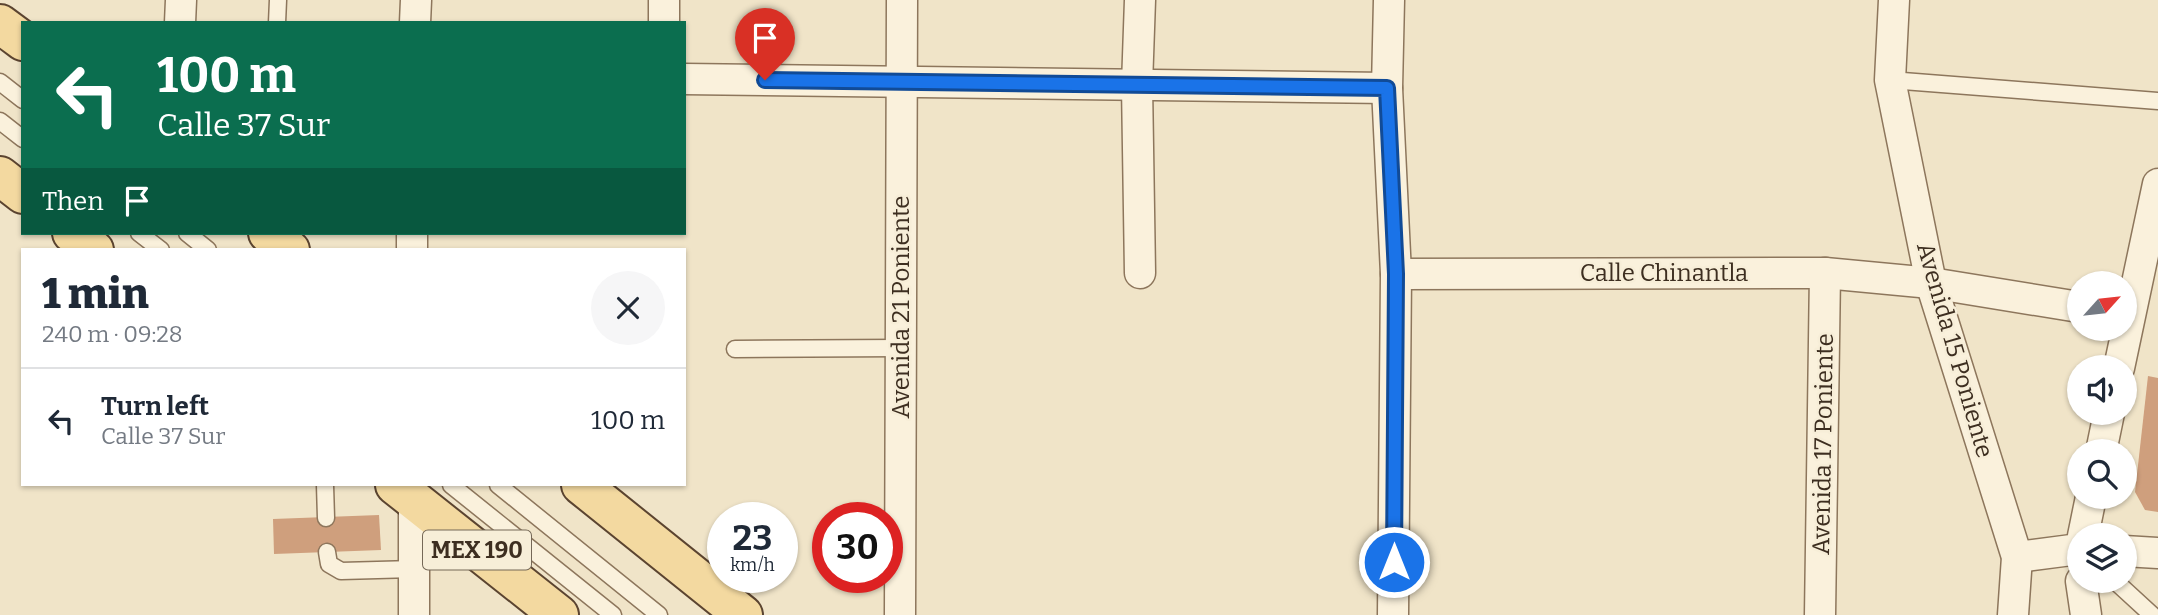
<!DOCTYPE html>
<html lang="en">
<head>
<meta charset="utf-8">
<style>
  :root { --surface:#fff; --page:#f6f6f7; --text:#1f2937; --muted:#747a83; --line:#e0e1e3 }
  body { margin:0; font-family:Bitter,serif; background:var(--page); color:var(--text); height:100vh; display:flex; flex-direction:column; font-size:26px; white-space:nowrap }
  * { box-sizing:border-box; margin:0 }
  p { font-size:23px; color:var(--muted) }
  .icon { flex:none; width:38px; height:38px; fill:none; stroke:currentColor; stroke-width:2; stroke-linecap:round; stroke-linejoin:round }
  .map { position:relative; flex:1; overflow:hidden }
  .panel { position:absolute; left:21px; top:248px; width:665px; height:238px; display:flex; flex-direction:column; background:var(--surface); border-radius:0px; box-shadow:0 2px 5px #0004 }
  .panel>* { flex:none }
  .top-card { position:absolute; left:21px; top:21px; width:665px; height:214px; border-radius:0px; box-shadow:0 2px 5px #0004; background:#0b6e4f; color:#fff; overflow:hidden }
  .needle { width:46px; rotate:63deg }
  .buttons { position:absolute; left:2067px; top:271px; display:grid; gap:14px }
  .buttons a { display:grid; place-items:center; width:70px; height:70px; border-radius:50%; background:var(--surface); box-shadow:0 2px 5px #0004; font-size:35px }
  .speed { position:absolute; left:707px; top:502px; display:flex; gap:14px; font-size:35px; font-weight:700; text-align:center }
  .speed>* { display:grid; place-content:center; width:91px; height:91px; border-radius:50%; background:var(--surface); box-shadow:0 2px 5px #0004; line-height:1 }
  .speed small { font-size:18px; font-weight:400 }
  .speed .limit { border:10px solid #d22; background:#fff; color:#111 }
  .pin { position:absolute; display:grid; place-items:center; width:60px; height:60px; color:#fff; margin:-72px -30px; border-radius:50% 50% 50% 0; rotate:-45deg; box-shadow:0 0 7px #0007 }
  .pin .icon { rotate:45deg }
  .me { position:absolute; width:77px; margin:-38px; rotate:0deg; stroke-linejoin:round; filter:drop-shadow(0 0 5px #0008) }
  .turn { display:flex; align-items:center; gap:24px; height:147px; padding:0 21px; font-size:32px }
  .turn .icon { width:91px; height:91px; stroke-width:2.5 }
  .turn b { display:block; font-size:49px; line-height:60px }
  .then { display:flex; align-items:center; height:66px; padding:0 21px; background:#0003; gap:14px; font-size:26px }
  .round { display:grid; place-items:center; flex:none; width:74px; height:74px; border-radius:37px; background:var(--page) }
  .overview { display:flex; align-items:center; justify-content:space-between; height:119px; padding:0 21px }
  h1 { font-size:42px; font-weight:800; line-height:52px }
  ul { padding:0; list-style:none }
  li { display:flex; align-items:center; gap:21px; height:105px; padding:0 21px; border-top:2px solid var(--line) }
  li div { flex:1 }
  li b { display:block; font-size:26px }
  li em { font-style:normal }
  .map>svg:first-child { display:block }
</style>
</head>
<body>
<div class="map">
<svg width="2158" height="615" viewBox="0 0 2158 615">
  <rect width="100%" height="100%" fill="#f0e4c8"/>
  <g fill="#cf9f7d">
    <polygon points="2148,376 2158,378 2158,512 2145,510 2135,492"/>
    <polygon points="379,515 381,550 274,554 273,519"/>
  </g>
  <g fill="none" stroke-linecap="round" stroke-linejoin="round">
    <g stroke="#8d765c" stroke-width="19">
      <g id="lane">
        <polyline points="277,23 278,0"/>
        <polyline points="1890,80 2158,101"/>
        <polyline points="0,82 23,100"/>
        <polyline points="0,121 23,139"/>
        <polyline points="139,233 161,250"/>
        <polyline points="187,233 208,250"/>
        <polyline points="735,349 901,348"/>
        <polyline points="325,485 326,518"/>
        <polyline points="451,485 613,615"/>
        <polyline points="498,485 659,615"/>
        <polyline points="327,552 329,564 341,571 414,569"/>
        <polyline points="2115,581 2152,615"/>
      </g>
    </g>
    <g stroke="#8d765c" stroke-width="33">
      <g id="street">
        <polyline points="1140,0 1137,85 1140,273"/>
        <polyline points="1389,0 1387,88 1396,274 1393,615"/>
        <polyline points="1894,0 1890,80 1931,283 2017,557 2013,615"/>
        <polyline points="180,23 181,0"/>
        <polyline points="415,23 416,0"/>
        <polyline points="664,23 664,0"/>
        <polyline points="684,79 1387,88"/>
        <polyline points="412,250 412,233"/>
        <polyline points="1396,274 1825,273 1931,283 2079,307"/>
        <polyline points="2119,368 2158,184"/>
        <polyline points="2101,452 2109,413"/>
        <polyline points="2083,536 2091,497"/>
        <polyline points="2124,551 2158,553"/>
        <polyline points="2017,557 2079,549"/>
        <polyline points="2081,581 2086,615"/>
        <polyline points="414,615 414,500"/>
        <polyline points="900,615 902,0"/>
        <polyline points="1820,615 1825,273"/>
      </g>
    </g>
    <g stroke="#5b4430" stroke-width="42">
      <g id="primary">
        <polyline points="0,24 23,41"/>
        <polyline points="0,176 23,194"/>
        <polyline points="72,233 94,250"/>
        <polyline points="268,233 290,250"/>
        <polyline points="395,485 559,615"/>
        <polyline points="581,485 743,615"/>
      </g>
    </g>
    <use href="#lane" stroke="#faf1dc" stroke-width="16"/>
    <use href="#street" stroke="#faf1dc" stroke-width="30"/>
    <use href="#primary" stroke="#f3d9a0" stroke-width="38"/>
  </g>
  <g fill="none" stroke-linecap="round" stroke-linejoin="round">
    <g stroke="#114b97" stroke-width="18">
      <polyline id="route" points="765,80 1387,88 1396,274 1394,562"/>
    </g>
    <use href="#route" stroke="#1a73e8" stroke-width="12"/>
  </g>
  <g text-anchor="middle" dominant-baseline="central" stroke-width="5" stroke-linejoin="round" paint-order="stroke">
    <rect fill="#f7eed8" stroke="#756857" stroke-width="2" x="423" y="530.5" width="108" height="39" rx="5"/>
    <g font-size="23" font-weight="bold" fill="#3d2e20">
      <text x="477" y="550">MEX 190</text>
    </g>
    <g font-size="24" fill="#3d2e20" stroke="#f7eed8">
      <text x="1664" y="273">Calle Chinantla</text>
      <text transform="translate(901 307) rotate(-90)">Avenida 21 Poniente</text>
      <text transform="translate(1955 350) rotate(74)">Avenida 15 Poniente</text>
      <text transform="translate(1823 444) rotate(-89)">Avenida 17 Poniente</text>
    </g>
  </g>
</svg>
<div class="buttons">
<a><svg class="needle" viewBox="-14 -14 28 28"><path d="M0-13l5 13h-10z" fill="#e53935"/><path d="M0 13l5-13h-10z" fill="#747a83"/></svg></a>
<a><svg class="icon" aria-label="sound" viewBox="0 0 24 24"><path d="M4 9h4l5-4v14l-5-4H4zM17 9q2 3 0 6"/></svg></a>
<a><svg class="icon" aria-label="search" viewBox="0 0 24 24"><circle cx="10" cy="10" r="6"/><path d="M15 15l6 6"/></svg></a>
<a><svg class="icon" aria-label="layers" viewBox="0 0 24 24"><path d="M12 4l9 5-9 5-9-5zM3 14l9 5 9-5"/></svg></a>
</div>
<div class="speed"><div>23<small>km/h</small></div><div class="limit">30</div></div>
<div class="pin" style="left:765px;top:80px;background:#d93025"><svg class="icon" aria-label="arrive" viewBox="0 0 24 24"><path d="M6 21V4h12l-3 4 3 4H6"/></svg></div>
<svg class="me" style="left:1394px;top:562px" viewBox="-20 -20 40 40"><circle r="17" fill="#1a73e8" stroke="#fff" stroke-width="3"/><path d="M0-11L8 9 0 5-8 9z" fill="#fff"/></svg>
<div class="top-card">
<div class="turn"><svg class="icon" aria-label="left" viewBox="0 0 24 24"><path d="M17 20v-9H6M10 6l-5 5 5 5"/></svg><div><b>100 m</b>Calle 37 Sur</div></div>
<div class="then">Then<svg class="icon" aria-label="arrive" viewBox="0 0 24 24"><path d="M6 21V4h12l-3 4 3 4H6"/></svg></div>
</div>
<section class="panel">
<div class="overview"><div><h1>1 min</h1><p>240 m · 09:28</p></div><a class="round"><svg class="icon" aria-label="close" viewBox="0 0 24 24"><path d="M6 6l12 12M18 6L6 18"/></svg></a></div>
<ul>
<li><svg class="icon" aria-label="left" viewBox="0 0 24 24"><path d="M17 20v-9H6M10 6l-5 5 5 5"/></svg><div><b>Turn left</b><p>Calle 37 Sur</p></div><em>100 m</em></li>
</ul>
</section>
</div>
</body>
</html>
